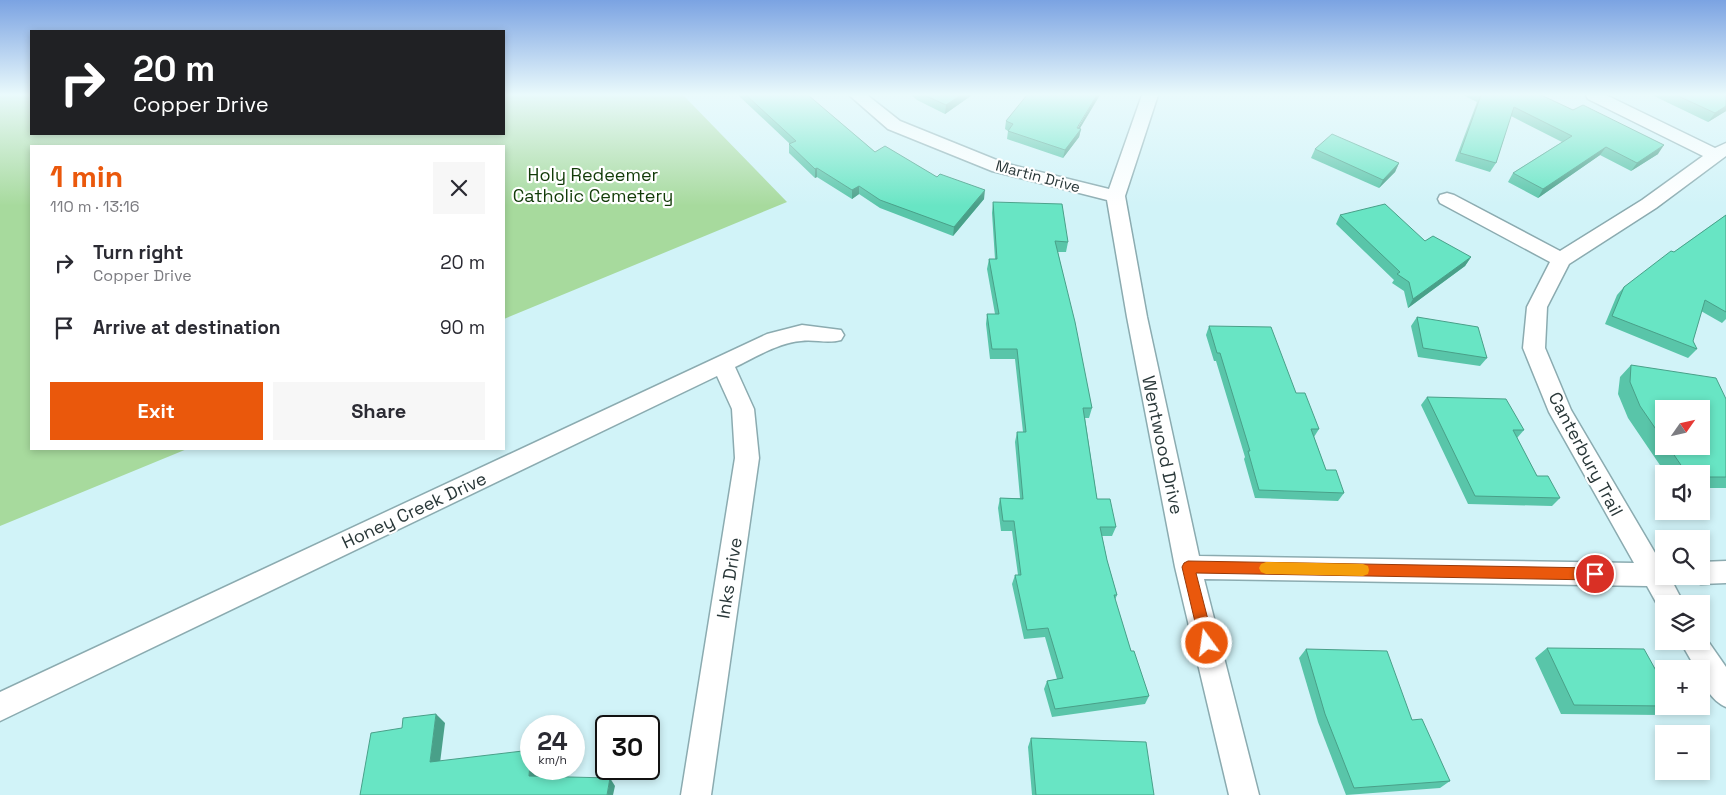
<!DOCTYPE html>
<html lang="en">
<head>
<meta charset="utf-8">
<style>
  :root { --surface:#fff; --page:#f7f7f7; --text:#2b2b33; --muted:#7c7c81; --accent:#ea580c }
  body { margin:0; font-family:"Space Grotesk",sans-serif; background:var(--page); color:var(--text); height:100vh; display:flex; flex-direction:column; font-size:19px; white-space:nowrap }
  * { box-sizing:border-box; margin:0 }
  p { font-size:16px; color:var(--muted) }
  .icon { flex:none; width:28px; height:28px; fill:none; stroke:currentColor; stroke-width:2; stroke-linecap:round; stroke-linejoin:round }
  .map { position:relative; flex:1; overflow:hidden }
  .details { position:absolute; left:30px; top:145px; width:475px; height:305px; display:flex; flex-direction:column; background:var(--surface); border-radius:0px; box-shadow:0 2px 8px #0003 }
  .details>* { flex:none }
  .top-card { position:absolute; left:30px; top:30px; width:475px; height:105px; border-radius:0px; box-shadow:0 2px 8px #0003; background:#202124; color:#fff; overflow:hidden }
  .needle { width:32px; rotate:56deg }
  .controls { position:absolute; left:1655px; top:400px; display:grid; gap:10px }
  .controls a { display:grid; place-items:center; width:55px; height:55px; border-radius:0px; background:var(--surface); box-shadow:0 2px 8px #0003; font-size:25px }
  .speed { position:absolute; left:520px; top:715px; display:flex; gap:10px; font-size:25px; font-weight:700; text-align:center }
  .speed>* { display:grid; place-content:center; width:65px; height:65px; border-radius:50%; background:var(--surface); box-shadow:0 2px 8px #0003; line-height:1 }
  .speed small { font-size:12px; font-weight:400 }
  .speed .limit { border:2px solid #111; border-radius:8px; background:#fff; color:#111 }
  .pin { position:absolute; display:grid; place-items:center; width:42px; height:42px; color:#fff; margin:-21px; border:2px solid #fff; border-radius:50%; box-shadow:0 1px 5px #0007 }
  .me { position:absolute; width:55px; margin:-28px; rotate:346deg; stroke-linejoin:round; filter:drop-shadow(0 0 4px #0008) }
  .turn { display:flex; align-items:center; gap:18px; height:105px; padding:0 20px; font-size:22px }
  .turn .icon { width:65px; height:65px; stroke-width:2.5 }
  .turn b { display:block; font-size:35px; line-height:42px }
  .round { display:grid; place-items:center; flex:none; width:52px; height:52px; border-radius:0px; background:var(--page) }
  .head { display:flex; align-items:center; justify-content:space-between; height:85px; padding:0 20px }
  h1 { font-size:30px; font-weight:600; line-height:38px; color:var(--accent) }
  .action { display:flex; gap:10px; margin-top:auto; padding:10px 20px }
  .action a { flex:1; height:58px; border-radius:0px; background:var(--accent); color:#fff; font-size:20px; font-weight:600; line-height:58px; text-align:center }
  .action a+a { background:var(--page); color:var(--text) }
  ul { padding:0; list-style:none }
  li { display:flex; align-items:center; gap:15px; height:65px; padding:0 20px }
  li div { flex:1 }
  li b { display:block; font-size:19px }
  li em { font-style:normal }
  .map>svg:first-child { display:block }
</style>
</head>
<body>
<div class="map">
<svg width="1726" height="795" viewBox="0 0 1726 795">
  <rect width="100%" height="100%" fill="#d1f3f8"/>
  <polygon fill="#a7da9d" points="0,95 31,95 31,134 504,134 504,95 683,95 787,202 504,319 504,146 31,146 31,449 187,449 0,526"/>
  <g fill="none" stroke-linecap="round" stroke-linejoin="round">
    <g stroke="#8babb0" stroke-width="3">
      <g id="street">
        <polygon points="849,95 867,95 900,121 1004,163 1109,189 1142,95 1158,95 1125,196 1147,317 1199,556 1634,563 1549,412 1523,348 1527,307 1550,262 1440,203 1438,199 1440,195 1447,193 1454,195 1560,251 1642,200 1703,156 1588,99 1586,95 1606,95 1715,148 1726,143 1726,156 1656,208 1569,264 1547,307 1545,348 1571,410 1661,563 1664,563 1664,576 1676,576 1673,583 1684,604 1664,604 1664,613 1662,613 1647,586 1204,579 1259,795 1229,795 1175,567 1127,317 1107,200 992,171 888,129"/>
        <path d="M802,325L841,330L844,335L841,340C827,344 815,339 801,341C778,343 756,357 735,367L754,409L759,458L711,795H681L735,458L732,409L717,376L0,721V692L767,334Z"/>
        <polygon points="1726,561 1726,583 1701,584 1692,581 1690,576 1701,576 1701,562"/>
        <path d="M1701,631L1726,667V707C1712,701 1701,684 1701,669H1696L1680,641H1701Z"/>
      </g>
    </g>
    <use href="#street" fill="#fff" fill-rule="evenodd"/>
  </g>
  <g fill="#59c5a9" fill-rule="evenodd">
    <polygon points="738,95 808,95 875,152 937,177 984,199 953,236 880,208 859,194 852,199 817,177 815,178 789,153 789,144 790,144"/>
    <polygon points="911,95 972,95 945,114 917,100"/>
    <polygon points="1463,95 1541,95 1658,154 1631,171 1600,155 1538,198 1508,182 1513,173 1562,142 1511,116 1496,163 1490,172 1455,161 1477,102"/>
    <polygon points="1652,95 1726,95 1726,111 1708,122"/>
    <polygon points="1006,121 1080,129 1081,129 1079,137 1063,158 1007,139 1008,131 1005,129"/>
    <polygon points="1315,149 1399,163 1395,172 1379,188 1311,158"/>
    <polygon points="993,202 1068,242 1066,252 1058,252 1092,408 1089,418 1085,418 1097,499 1116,527 1112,536 1102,536 1107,560 1117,595 1115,600 1131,651 1149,696 1145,704 1052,717 1044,689 1047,681 1057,679 1045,637 1024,639 1012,584 1015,575 1018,575 1012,531 1001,531 998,508 1000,498 1020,498 1015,442 1017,432 1023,432 1015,359 990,359 986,324 987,314 995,314 987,269 989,259 995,259 992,213"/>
    <polygon points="1340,215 1425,241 1471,257 1465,266 1408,308 1404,291 1392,283 1394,280 1336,224"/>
    <polygon points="1726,215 1726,319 1722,323 1701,311 1693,341 1697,349 1688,358 1605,324 1617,295 1624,287 1674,252"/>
    <polygon points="1417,317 1487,358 1480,366 1418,357 1411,326"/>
    <polygon points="1209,326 1296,393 1319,429 1314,437 1326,470 1344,493 1338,501 1255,498 1244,459 1245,457 1216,361 1214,361 1206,335"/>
    <path d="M1631,365L1726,399V488H1701V474H1666L1628,418L1618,394L1620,377ZM1664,409L1701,446H1664Z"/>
    <polygon points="1427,397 1524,430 1517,438 1537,476 1560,498 1552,506 1468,504 1421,405"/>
    <polygon points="1547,648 1664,685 1664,706 1674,706 1660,715 1561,714 1535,658"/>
    <polygon points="1306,649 1412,720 1450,781 1440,788 1346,795 1318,722 1299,658"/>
    <polygon points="1031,738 1154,795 1032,795 1028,747"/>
  </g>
  <g fill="#49a089">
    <polygon points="961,95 972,95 945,114 946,105"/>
    <polygon points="1097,95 1100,95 1076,135 1081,129 1079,137 1063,158 1065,150"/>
    <polygon points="1726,106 1726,111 1708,122 1715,113"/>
    <polygon points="1664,145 1658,154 1631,171 1637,163"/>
    <polygon points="1606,147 1600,155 1538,198 1543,189"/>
    <polygon points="1399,163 1395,172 1379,188 1383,180"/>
    <polygon points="817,168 817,177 815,178 815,169"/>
    <polygon points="859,186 859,194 852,199 852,190"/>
    <polygon points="985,190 984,199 953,236 954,227"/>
    <polygon points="1471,257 1465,266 1408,308 1413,299"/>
    <polygon points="436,714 445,723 439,771 430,762"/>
    <polygon points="531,752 531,769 537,769 536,785 529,776"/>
    <polygon points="610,778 615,786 613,795 607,795"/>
  </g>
  <g fill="#68e5c4" stroke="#49a089">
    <polygon points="746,95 808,95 875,152 885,146 937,177 940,174 985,190 954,227 880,200 859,186 852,190 817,168 815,169 789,144 796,141"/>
    <polygon points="924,95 961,95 946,105"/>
    <polygon points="1027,95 1097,95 1077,128 1081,129 1065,150 1008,131 1013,124 1006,121"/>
    <polygon points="1481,95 1541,95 1573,110 1583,105 1664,145 1637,163 1606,147 1543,189 1513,173 1572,136 1514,107 1496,163 1460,153"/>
    <polygon points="1676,95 1726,95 1726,106 1715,113"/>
    <polygon points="1332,134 1399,163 1383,180 1315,149"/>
    <polygon points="993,202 1062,204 1068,242 1055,241 1075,322 1092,408 1083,408 1097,499 1110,499 1116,527 1100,527 1107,560 1117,595 1114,595 1131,651 1134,651 1149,696 1055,709 1047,681 1063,678 1048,628 1027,630 1015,575 1021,575 1014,521 1003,521 1000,498 1023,499 1017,432 1026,432 1017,349 992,349 987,314 999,314 989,259 997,259"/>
    <polygon points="1385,204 1425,241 1433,236 1471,257 1413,299 1409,282 1397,274 1400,272 1340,215"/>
    <polygon points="1726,215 1726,312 1705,300 1693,341 1697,349 1612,316 1624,287 1671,251 1674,252"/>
    <polygon points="1417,317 1478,327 1487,358 1423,348"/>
    <polygon points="1209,326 1271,327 1296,393 1305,393 1319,429 1311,429 1326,470 1336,470 1344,493 1259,490 1248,451 1250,451 1220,353 1217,353"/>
    <polygon points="1631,365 1716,378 1726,399 1726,477 1701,477 1701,474 1687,474 1668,446 1701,446 1701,409 1664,409 1664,441 1640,406 1630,382"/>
    <polygon points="1427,397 1506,399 1524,430 1513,430 1537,476 1548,476 1560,498 1475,496"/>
    <polygon points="1547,648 1644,649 1664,685 1664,706 1574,705"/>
    <polygon points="1306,649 1387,651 1412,720 1422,719 1450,781 1354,788 1325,714"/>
    <polygon points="436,714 430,762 531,750 529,776 610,778 607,795 360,795 371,733 402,728 403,718"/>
    <polygon points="1031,738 1146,742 1154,795 1036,795"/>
  </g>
  <linearGradient id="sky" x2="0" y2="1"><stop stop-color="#7ba3e2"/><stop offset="0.46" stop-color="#eafafc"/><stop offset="1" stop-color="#eafafc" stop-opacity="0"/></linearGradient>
  <rect width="1726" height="206" fill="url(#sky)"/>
  <polygon fill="#ea580c" stroke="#983908" points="1188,561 1595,568 1600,570 1602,574 1600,578 1595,580 1196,573 1214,643 1212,647 1207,649 1202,647 1200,643 1182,567 1184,563"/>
  <polygon fill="#f59e0b" points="1266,562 1363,564 1368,566 1369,570 1368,574 1363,576 1266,574 1261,572 1259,568 1261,564"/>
  <g text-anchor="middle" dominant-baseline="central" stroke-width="4.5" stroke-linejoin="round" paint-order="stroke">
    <g font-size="15" fill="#293738" stroke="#fff">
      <text transform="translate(1038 176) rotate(15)">Martin Drive</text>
    </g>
    <g font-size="18" fill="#123b08" stroke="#fff">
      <text x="593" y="174">Holy Redeemer<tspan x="593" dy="21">Catholic Cemetery</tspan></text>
    </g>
    <g font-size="18" fill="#293738" stroke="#fff">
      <text transform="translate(1163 445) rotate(78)">Wentwood Drive</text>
      <text transform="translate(1586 454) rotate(62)">Canterbury Trail</text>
      <text transform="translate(414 510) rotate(-25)">Honey Creek Drive</text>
      <text transform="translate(729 578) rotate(-81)">Inks Drive</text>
    </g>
  </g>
</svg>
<div class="controls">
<a><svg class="needle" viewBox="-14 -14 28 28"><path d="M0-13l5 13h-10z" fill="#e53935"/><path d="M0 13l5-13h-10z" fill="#7c7c81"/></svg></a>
<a><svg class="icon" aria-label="sound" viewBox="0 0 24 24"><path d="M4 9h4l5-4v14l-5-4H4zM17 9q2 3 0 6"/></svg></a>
<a><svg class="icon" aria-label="search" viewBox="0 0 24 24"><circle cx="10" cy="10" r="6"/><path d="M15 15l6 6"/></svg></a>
<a><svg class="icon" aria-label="layers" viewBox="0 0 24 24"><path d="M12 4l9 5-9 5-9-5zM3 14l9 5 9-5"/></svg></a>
<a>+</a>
<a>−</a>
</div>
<div class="speed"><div>24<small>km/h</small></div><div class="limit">30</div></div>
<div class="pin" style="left:1595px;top:574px;background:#d93025"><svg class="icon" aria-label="arrive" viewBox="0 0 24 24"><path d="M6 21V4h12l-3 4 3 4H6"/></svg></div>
<svg class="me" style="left:1207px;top:643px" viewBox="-20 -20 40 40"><circle r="17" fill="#ea580c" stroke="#fff" stroke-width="3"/><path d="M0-11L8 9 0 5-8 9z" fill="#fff"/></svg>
<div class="top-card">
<div class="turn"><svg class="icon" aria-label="right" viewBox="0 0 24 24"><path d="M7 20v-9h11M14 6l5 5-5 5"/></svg><div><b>20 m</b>Copper Drive</div></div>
</div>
<section class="details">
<div class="head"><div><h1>1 min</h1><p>110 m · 13:16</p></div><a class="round"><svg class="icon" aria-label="close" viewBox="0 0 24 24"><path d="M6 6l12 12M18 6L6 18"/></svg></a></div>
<ul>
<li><svg class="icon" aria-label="right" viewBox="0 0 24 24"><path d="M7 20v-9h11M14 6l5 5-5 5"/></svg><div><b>Turn right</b><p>Copper Drive</p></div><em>20 m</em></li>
<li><svg class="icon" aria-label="arrive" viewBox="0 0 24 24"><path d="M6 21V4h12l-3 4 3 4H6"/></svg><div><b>Arrive at destination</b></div><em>90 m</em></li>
</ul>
<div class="action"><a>Exit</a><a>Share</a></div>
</section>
</div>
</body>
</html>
